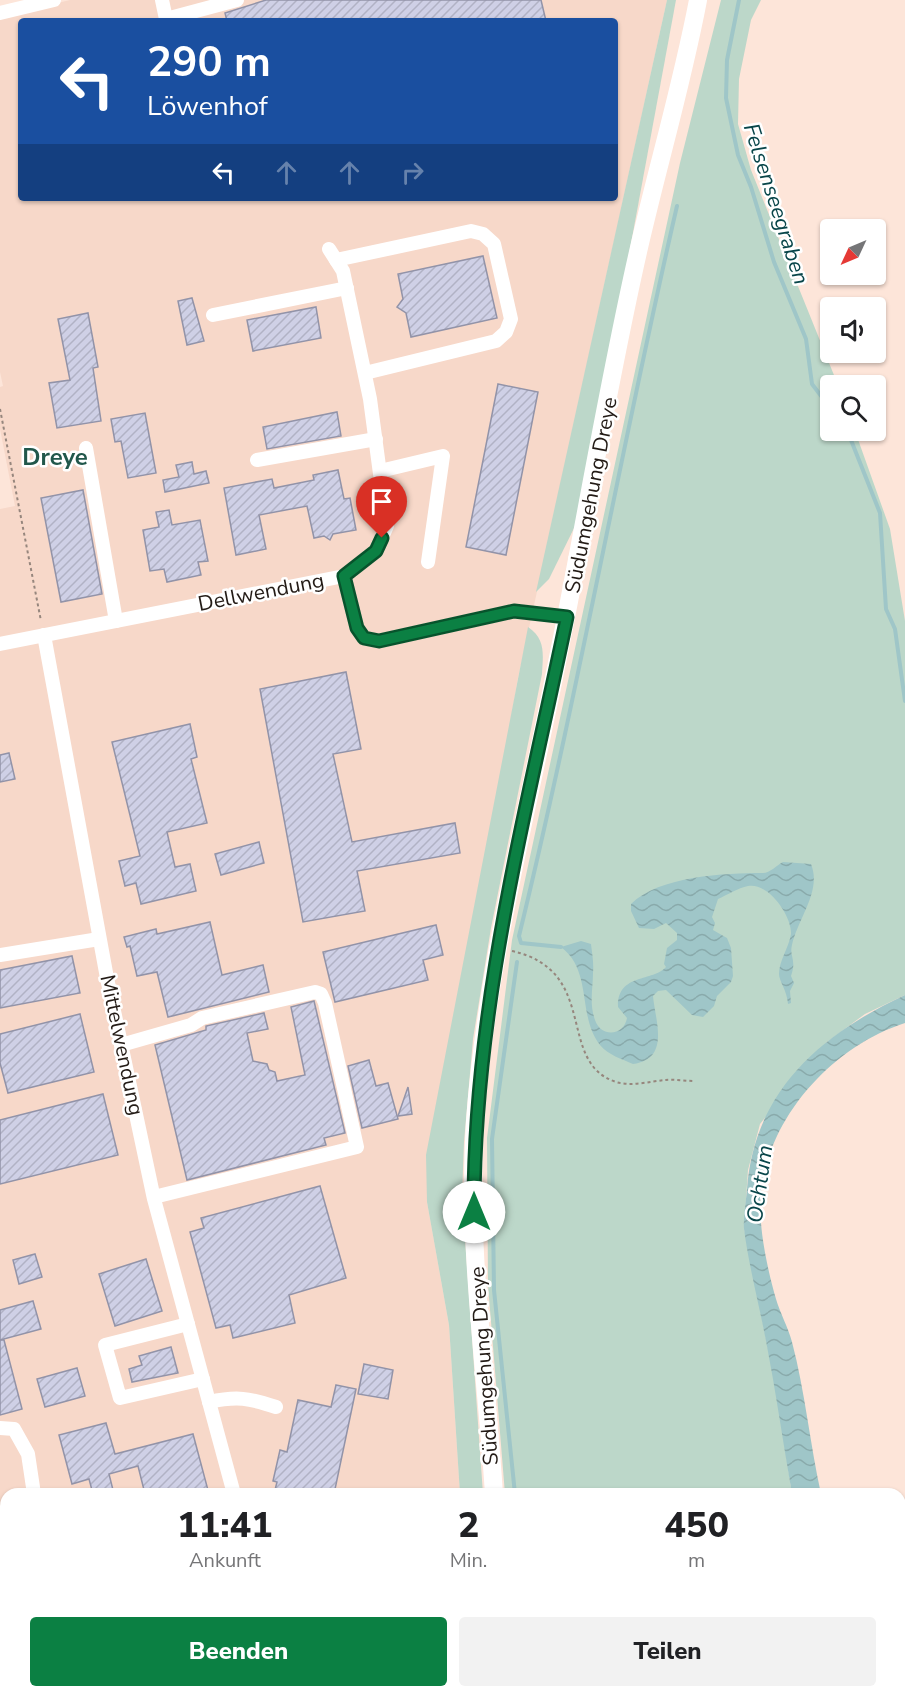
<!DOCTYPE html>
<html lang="de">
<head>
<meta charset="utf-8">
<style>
  :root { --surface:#fff; --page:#f2f2f2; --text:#202124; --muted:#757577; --accent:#0b8043 }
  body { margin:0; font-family:"Nunito Sans",sans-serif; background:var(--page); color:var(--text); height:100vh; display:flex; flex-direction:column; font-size:22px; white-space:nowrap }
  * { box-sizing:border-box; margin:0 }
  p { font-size:20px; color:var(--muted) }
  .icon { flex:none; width:33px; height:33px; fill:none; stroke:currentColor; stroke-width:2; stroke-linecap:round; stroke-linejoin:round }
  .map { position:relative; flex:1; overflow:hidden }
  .side { position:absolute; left:0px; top:1488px; width:906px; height:210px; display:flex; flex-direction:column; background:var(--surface); border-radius:18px 18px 0 0; box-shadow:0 2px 4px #0004 }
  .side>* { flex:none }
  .hud { position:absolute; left:18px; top:18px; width:600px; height:183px; border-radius:6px; box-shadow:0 2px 4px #0004; background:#1a4fa0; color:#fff; overflow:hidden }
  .needle { width:39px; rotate:226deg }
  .buttons { position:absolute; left:820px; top:219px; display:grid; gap:12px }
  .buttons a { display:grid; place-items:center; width:66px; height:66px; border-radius:6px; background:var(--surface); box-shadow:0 2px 4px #0004; font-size:30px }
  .pin { position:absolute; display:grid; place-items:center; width:51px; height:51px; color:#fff; margin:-62px -26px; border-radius:50% 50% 50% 0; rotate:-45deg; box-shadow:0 0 6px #0007 }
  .pin .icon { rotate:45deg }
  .me { position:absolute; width:66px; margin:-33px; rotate:0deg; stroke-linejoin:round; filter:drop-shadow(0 0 4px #0008) }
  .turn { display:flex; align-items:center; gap:21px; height:126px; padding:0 30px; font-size:27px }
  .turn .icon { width:78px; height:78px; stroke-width:2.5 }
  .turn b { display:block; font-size:42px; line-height:51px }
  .lanes { display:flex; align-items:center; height:57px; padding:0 30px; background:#0003; justify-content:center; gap:30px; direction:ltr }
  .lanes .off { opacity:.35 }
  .eta { display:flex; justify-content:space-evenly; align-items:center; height:102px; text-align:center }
  .eta b { font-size:36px; font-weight:800; line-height:42px }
  .action { display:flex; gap:12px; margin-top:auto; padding:12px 30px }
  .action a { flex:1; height:69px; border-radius:6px; background:var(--accent); color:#fff; font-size:24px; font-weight:800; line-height:69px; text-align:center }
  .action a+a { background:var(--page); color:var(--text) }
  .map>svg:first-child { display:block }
</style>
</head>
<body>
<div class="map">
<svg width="905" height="1698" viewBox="0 0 905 1698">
  <defs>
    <pattern id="water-waves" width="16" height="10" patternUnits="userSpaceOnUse" patternTransform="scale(1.5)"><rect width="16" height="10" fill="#9fc6c8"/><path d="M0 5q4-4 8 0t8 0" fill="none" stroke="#89aaab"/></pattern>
    <pattern id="building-hatch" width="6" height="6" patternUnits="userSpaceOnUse" patternTransform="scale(1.5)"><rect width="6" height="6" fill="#cfd0e6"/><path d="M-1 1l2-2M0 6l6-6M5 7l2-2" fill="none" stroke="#b1b2c5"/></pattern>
  </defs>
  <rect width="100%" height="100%" fill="#fde5d9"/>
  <g fill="#f7d8c9" fill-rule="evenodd">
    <path d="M70,0H667L518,678L427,1202L449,1325L460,1494H6V1692H40L41,1698H0V509L15,506L0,429V387L3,386L0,372V17ZM21,21H615V198H21Z"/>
    <polygon points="99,1692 471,1692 472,1698 101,1698"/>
    <polygon points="609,1692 693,1692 677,1698 594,1698"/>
  </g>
  <g fill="#bcd7c9">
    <polygon points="667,0 676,0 581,514 549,579 536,592"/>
    <polygon points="721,0 761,0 751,20 739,79 738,124 751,170 838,385 831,386 831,430 855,431 890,529 905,621 905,995 865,1014 827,1042 760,1124 748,1170 744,1228 776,1389 792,1494 505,1494 488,1285 487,1138 512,940 680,163"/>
    <path d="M528,627C546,639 543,655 542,674L491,928L473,1039L464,1142L462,1196L483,1494H460L449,1325L427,1202L426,1155Z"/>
    <polygon points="507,1692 609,1692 594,1698 506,1698"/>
    <polygon points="693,1692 837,1692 839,1698 677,1698"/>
  </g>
  <g fill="url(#water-waves)">
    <path d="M783,862L811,864C822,891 798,918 792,945C789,957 797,959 791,976L794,983L790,991L791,1003L788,1004C787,990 779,981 779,974C779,961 789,947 791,934C792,916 768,882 748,886C738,888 727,895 718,899L712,917L715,923L713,930L727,938L731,948L733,976L731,982L717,996L714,1006L703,1017L692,1015L666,990L658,991L653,996C655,1020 671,1059 633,1064C622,1059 608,1055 600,1045C577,1016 593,971 561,947L581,941L591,944C592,953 594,963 593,973C593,989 589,1003 595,1020C601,1038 624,1036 627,1018L618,1007C617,973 653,982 666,967L664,964L667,948L677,940V933L666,923L654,929L639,928L631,911V904C659,876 725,873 763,873C770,873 777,865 783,862Z"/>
    <path d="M905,995V1023C824,1049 752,1135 761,1223C763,1247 769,1275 776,1299C780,1313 788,1327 792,1342C805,1391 810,1444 821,1494H792C783,1443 776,1392 766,1341C759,1304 749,1267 744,1229C743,1217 746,1202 747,1189C754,1091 821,1034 905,995Z"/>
  </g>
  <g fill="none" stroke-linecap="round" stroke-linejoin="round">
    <g stroke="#9fc6c8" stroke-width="4">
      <polyline points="739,0 727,60 726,98 738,155 751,187 774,262 806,339 812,384 831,409"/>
      <polyline points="847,430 880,513 886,609 895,629 905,701"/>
      <path d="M561,947L521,943L519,936C578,694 621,448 677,206"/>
      <polyline points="515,1494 494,1290 492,1139 517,962"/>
      <polyline points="900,1661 905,1659"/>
    </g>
  </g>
  <g fill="url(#building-hatch)" stroke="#9293a8" stroke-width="1.5">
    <polygon points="266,0 541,0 546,21 227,21 225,13"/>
    <polygon points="483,256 497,318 411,337 406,313 397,307 403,299 398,274"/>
    <polygon points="192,298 204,341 187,345 178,301"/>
    <polygon points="316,307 321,338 253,351 247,320"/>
    <polygon points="88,313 98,367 93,368 101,421 57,428 49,383 70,380 58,319"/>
    <polygon points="498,384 538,392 506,555 466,547"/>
    <polygon points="337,412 341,436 267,449 263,427"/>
    <polygon points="145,413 156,473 128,478 121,441 115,442 111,419"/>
    <polygon points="192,462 194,474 206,471 209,483 165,492 163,480 179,477 176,465"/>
    <polygon points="338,470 344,499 350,498 356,530 333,534 330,540 324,536 314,538 307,506 259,515 266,549 236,555 224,488 272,479 274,488 314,480 313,475"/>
    <polygon points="83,490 102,594 61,602 41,498"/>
    <polygon points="169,510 172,525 200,520 208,561 198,562 201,575 167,582 164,569 150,571 143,530 159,527 156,512"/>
    <polygon points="346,672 361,749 333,754 352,842 455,823 460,853 357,871 365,911 303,922 260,689"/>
    <polygon points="190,724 197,757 191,759 207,823 167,832 175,867 190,864 196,891 141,904 136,883 125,886 119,861 140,856 112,742"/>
    <polygon points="9,753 15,779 0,782 0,755"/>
    <polygon points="259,842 264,863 221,875 215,854"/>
    <polygon points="210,922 222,975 263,965 269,992 168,1017 157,972 137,976 130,946 127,947 124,937 156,929 157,934"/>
    <polygon points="436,925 443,955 423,960 428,980 335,1002 323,952"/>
    <polygon points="72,956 80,993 0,1008 0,970"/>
    <polygon points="314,1001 345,1133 324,1138 326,1145 187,1180 155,1045 206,1030 206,1026 264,1013 268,1029 247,1033 253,1061 267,1064 269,1070 275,1072 277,1081 305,1075 291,1007"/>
    <polygon points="80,1014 94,1072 8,1093 0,1063 0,1034"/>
    <polygon points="369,1060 376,1086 388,1083 398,1119 362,1128 348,1066"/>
    <polygon points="408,1087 412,1114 398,1116"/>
    <polygon points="103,1094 118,1155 0,1184 0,1120"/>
    <polygon points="320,1186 346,1278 289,1295 295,1323 233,1338 230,1325 216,1328 190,1232 204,1228 201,1218"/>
    <polygon points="35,1254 42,1277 19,1284 13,1260"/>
    <polygon points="146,1259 162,1311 115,1326 99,1274"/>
    <polygon points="33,1301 41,1329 0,1340 4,1340 22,1409 0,1415 0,1310"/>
    <polygon points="171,1347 178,1373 132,1382 129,1369 142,1365 139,1356"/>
    <polygon points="364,1364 393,1370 388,1399 358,1394"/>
    <polygon points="77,1368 85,1396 45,1407 37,1379"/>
    <polygon points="336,1385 356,1389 334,1494 274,1494 277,1482 273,1481 280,1450 287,1452 298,1400 331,1407"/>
    <polygon points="106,1423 115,1454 193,1434 209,1494 145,1494 138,1466 109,1474 114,1494 93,1494 89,1479 72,1484 59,1435"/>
  </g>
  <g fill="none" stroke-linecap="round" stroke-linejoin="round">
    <g stroke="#96867d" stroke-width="2" stroke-dasharray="3 3" stroke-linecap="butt">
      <polyline points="0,409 41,621"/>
      <path d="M512,951C601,971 555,1062 616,1082C632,1087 651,1081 666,1080C675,1079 685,1081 694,1081"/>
      <polyline points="0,1625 6,1624"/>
    </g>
    <g stroke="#fff" stroke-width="14">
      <polyline points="162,0 166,19 237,0"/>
      <polyline points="0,13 54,0"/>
      <polyline points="336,260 471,231 483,234 494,244 511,319 506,332 496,341 365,373"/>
      <polyline points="213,315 347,288"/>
      <polyline points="86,448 116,621"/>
      <polyline points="257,460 376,439"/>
      <polyline points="380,471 443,456 428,562"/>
      <polyline points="344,576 357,628 364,638 379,641 514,611 567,617"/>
      <polyline points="44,635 107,978 154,1199 234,1494"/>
      <polyline points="0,644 344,576 376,551 387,526 370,399 343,271 329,249"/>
      <polyline points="0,955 99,939"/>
      <polyline points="121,1045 191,1025 202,1018 315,992 321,994 325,1003 357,1147 154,1197"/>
      <polyline points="188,1324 105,1345 120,1398 203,1379"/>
      <path d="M209,1402C237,1396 249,1398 276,1407"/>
      <polyline points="0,1428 14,1429 28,1454 34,1494"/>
      <polyline points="0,1572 6,1573"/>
      <polyline points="0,1605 6,1604"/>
    </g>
    <g stroke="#fff" stroke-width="18">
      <path d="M494,1494C486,1370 467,1245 475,1121C485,984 518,850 546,716C579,562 603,406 638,252C657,168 682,85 698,0"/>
      <polyline points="495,1698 496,1692"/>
    </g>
    <g stroke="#8a7a72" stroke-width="4" stroke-dasharray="3 6" stroke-linecap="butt">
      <polyline points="900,1595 905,1593"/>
      <polyline points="619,1698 635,1692"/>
      <polyline points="645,1698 660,1692"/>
    </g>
  </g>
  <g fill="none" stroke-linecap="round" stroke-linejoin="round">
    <g stroke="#07532c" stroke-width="15">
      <path id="route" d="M382,538L376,551L344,576L357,628L364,638L379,641L514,611L567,617C526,813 473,1010 474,1212"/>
    </g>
    <use href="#route" stroke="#0b8043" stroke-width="10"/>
  </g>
  <g text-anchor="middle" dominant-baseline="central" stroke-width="5" stroke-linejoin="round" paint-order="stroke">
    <g font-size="21" fill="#231b16" stroke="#fff">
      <text transform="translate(591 495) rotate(-79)">Südumgehung Dreye</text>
      <text transform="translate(261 592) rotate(-11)">Dellwendung</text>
      <text transform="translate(122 1045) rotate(78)">Mittelwendung</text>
      <text transform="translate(484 1366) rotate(-94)">Südumgehung Dreye</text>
    </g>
    <g font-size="22" font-style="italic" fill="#084549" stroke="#fff">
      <text transform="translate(776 204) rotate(72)">Felsenseegraben</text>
      <text transform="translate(760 1184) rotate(-82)">Ochtum</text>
    </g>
    <g font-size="24" font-weight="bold" fill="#21574b" stroke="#fff">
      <text x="55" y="457">Dreye</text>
    </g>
  </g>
</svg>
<div class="buttons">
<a><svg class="needle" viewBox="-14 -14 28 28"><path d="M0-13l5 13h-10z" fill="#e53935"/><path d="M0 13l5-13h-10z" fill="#757577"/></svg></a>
<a><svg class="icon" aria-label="sound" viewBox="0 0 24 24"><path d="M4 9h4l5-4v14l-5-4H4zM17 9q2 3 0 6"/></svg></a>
<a><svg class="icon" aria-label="search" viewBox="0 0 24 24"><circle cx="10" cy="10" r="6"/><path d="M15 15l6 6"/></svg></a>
</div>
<div class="pin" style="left:382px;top:538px;background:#d93025"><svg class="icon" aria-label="arrive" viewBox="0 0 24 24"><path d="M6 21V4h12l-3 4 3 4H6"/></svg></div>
<svg class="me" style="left:474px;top:1212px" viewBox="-20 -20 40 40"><circle r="19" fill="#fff"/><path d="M0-13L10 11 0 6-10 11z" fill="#0b8043"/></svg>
<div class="hud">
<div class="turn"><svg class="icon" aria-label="left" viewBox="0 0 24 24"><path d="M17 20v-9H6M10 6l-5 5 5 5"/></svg><div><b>290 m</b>Löwenhof</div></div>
<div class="lanes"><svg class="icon" aria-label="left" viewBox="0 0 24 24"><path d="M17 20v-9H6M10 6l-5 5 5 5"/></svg><svg class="icon off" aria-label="ahead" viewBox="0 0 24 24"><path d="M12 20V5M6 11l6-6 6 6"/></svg><svg class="icon off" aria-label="ahead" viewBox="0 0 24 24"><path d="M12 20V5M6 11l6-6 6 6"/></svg><svg class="icon off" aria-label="right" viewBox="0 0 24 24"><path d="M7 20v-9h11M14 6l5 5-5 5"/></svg></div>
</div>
<section class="side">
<div class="eta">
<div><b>11:41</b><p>Ankunft</p></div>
<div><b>2</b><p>Min.</p></div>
<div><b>450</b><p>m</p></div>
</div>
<div class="action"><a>Beenden</a><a>Teilen</a></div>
</section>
</div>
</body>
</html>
